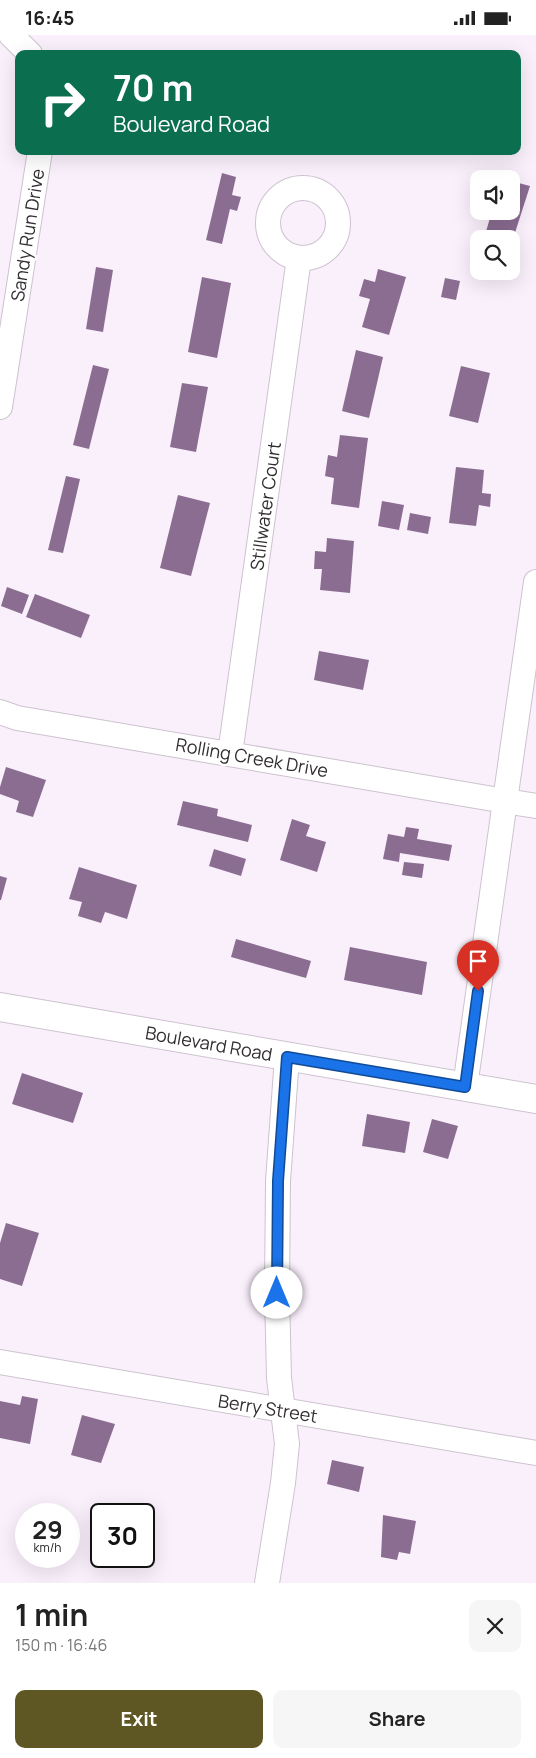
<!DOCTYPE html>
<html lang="en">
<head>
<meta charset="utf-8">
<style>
  :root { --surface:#fff; --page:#f6f6f6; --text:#222; --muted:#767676; --accent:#5f5723 }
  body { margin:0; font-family:Manrope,sans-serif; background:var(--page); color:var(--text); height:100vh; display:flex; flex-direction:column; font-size:19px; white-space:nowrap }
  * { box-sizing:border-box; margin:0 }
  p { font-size:16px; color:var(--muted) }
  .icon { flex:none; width:28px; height:28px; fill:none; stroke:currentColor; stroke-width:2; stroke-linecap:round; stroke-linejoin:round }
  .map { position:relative; height:1548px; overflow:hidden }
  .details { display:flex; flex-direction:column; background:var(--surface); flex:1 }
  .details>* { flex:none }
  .banner { position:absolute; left:15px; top:15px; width:506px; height:105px; border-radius:10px; box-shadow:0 5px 20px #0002; background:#0b6e4f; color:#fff; overflow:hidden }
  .tools { position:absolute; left:470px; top:135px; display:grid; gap:10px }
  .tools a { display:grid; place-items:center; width:50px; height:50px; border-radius:10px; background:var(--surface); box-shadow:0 5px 20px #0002; font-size:25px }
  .speed { position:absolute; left:15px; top:1468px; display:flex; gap:10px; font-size:25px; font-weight:700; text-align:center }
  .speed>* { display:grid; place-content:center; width:65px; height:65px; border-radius:50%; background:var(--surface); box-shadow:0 5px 20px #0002; line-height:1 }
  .speed small { font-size:12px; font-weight:400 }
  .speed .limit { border:2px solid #111; border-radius:8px; background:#fff; color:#111 }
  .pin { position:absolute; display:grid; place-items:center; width:42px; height:42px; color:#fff; margin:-51px -21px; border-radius:50% 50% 50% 0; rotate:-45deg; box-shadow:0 0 5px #0007 }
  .pin .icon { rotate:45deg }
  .me { position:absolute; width:55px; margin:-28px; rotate:0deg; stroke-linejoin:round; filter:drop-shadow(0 0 4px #0008) }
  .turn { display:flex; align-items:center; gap:18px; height:105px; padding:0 15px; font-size:22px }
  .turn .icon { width:65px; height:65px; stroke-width:2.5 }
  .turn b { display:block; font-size:35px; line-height:42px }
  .round { display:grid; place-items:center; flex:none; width:52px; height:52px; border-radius:10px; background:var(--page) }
  .headline { display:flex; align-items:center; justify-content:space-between; height:85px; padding:0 15px }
  h1 { font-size:30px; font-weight:700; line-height:38px }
  .button { display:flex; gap:10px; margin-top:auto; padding:10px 15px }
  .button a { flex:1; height:58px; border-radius:10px; background:var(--accent); color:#fff; font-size:20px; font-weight:700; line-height:58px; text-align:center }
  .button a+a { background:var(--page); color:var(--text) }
  .status { display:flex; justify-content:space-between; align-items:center; height:35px; padding:0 25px; background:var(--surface); direction:ltr }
  .status svg { height:14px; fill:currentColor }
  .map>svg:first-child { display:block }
</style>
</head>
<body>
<div class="status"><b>16:45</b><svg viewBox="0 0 49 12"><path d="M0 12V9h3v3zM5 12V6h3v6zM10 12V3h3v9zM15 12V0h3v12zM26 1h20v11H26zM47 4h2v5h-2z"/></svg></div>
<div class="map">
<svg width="536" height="1548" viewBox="0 0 536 1548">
  <rect width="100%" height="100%" fill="#faf0fc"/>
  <g fill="#8b6d92">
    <polygon points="222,138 236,142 232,160 241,162 237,176 230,174 222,209 206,205"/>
    <polygon points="511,146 530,151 513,204 497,204 485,200 492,176 511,176"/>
    <polygon points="96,232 113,235 103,297 86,294"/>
    <polygon points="378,234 406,242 389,300 362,292 370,264 359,261 364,244 375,247"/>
    <polygon points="202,242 231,248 217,323 188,317"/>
    <polygon points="445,243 460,246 456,265 441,262"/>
    <polygon points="356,315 383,322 369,383 342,376"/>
    <polygon points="93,330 109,334 89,414 73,410"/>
    <polygon points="461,331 490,338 478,388 449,381"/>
    <polygon points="182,348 208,352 196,417 170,412"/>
    <polygon points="340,400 368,403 359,473 331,469 334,443 325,441 328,420 337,422"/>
    <polygon points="456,432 484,435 482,458 491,459 490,472 479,470 476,491 449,488"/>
    <polygon points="66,441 80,444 63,518 48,515"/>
    <polygon points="178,460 210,468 191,541 160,533"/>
    <polygon points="382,466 404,470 399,495 378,491"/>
    <polygon points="410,478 431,482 428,499 407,495"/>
    <polygon points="327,503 354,506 350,558 320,555 322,534 314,534 315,516 326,517"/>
    <polygon points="7,552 29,560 22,579 1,571"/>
    <polygon points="35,559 90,580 81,603 26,582"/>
    <polygon points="319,616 369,625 363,655 314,645"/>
    <polygon points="6,732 46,745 33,782 16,777 19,766 0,759 0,752"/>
    <polygon points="183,766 218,774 217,781 252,790 248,807 177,790"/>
    <polygon points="292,784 310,790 306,801 326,807 317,837 280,825"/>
    <polygon points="406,792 419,794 417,804 452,810 449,826 400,818 399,827 383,824 388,799 404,802"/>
    <polygon points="214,814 246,824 241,841 209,831"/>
    <polygon points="404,827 424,829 422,843 402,840"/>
    <polygon points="79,832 137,850 127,884 105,877 101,888 78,881 82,867 69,864"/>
    <polygon points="0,841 7,843 1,865 0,865"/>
    <polygon points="236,904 311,926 306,943 231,922"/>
    <polygon points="350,912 427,927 422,960 344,945"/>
    <polygon points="22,1038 83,1058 73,1088 12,1069"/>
    <polygon points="367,1079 410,1087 405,1118 362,1111"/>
    <polygon points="432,1084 458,1091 448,1124 423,1117"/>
    <polygon points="6,1188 39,1198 22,1251 0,1244 0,1208"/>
    <polygon points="22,1361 38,1364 30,1409 0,1403 0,1366 20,1370"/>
    <polygon points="82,1380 115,1389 101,1428 71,1420"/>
    <polygon points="332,1425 364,1432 359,1457 327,1449"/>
    <polygon points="383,1480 416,1486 410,1519 399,1517 397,1525 381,1522"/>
  </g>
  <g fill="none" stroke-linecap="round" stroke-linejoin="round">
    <g stroke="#cdc3cf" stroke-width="26">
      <g id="minor">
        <polyline points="11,0 30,19"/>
        <circle cx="303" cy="188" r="35"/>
        <polyline points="0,372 40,116"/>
        <polyline points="536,547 505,766 536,771"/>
        <polyline points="0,677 17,683 505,766 465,1052"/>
        <polyline points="230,719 299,223"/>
        <polyline points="0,1327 536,1418"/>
        <polyline points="267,1548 283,1448 287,1409 279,1343 277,1258 278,1146 287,1022"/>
      </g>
    </g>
    <g stroke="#cdc3cf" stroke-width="30">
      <polyline id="tertiary" points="0,972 536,1064"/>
    </g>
    <use href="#minor" stroke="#fff" stroke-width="24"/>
    <use href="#tertiary" stroke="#fff" stroke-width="28"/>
  </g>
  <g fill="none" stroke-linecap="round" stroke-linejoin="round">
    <g stroke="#114b97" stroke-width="12">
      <polyline id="route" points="277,1258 278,1146 287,1022 465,1052 478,956"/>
    </g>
    <use href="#route" stroke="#1a73e8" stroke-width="9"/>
  </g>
  <g text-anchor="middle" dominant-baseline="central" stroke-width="5" stroke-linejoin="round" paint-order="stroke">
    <g font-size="18" fill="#312d31" stroke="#fff">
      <text transform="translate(27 200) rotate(-81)">Sandy Run Drive</text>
      <text transform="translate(265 471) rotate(-82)">Stillwater Court</text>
      <text transform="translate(252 722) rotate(10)">Rolling Creek Drive</text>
      <text transform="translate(209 1008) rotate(10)">Boulevard Road</text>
      <text transform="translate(268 1373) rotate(9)">Berry Street</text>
    </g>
  </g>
</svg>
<div class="tools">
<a><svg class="icon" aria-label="sound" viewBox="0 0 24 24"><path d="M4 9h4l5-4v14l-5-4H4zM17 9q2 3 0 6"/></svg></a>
<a><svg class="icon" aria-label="search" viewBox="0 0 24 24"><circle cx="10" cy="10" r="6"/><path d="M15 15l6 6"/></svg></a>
</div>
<div class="speed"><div>29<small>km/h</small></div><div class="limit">30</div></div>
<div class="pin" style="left:478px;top:956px;background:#d93025"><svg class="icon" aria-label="arrive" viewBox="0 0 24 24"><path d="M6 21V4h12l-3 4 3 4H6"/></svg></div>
<svg class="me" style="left:277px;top:1258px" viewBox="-20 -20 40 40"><circle r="19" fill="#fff"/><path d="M0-13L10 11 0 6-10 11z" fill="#1a73e8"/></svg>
<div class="banner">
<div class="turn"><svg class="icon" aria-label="right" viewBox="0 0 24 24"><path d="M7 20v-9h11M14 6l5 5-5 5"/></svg><div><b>70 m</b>Boulevard Road</div></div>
</div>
</div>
<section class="details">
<div class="headline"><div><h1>1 min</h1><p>150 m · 16:46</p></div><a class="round"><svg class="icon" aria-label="close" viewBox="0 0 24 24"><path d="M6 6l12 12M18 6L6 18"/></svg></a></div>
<div class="button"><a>Exit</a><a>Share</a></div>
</section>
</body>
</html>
